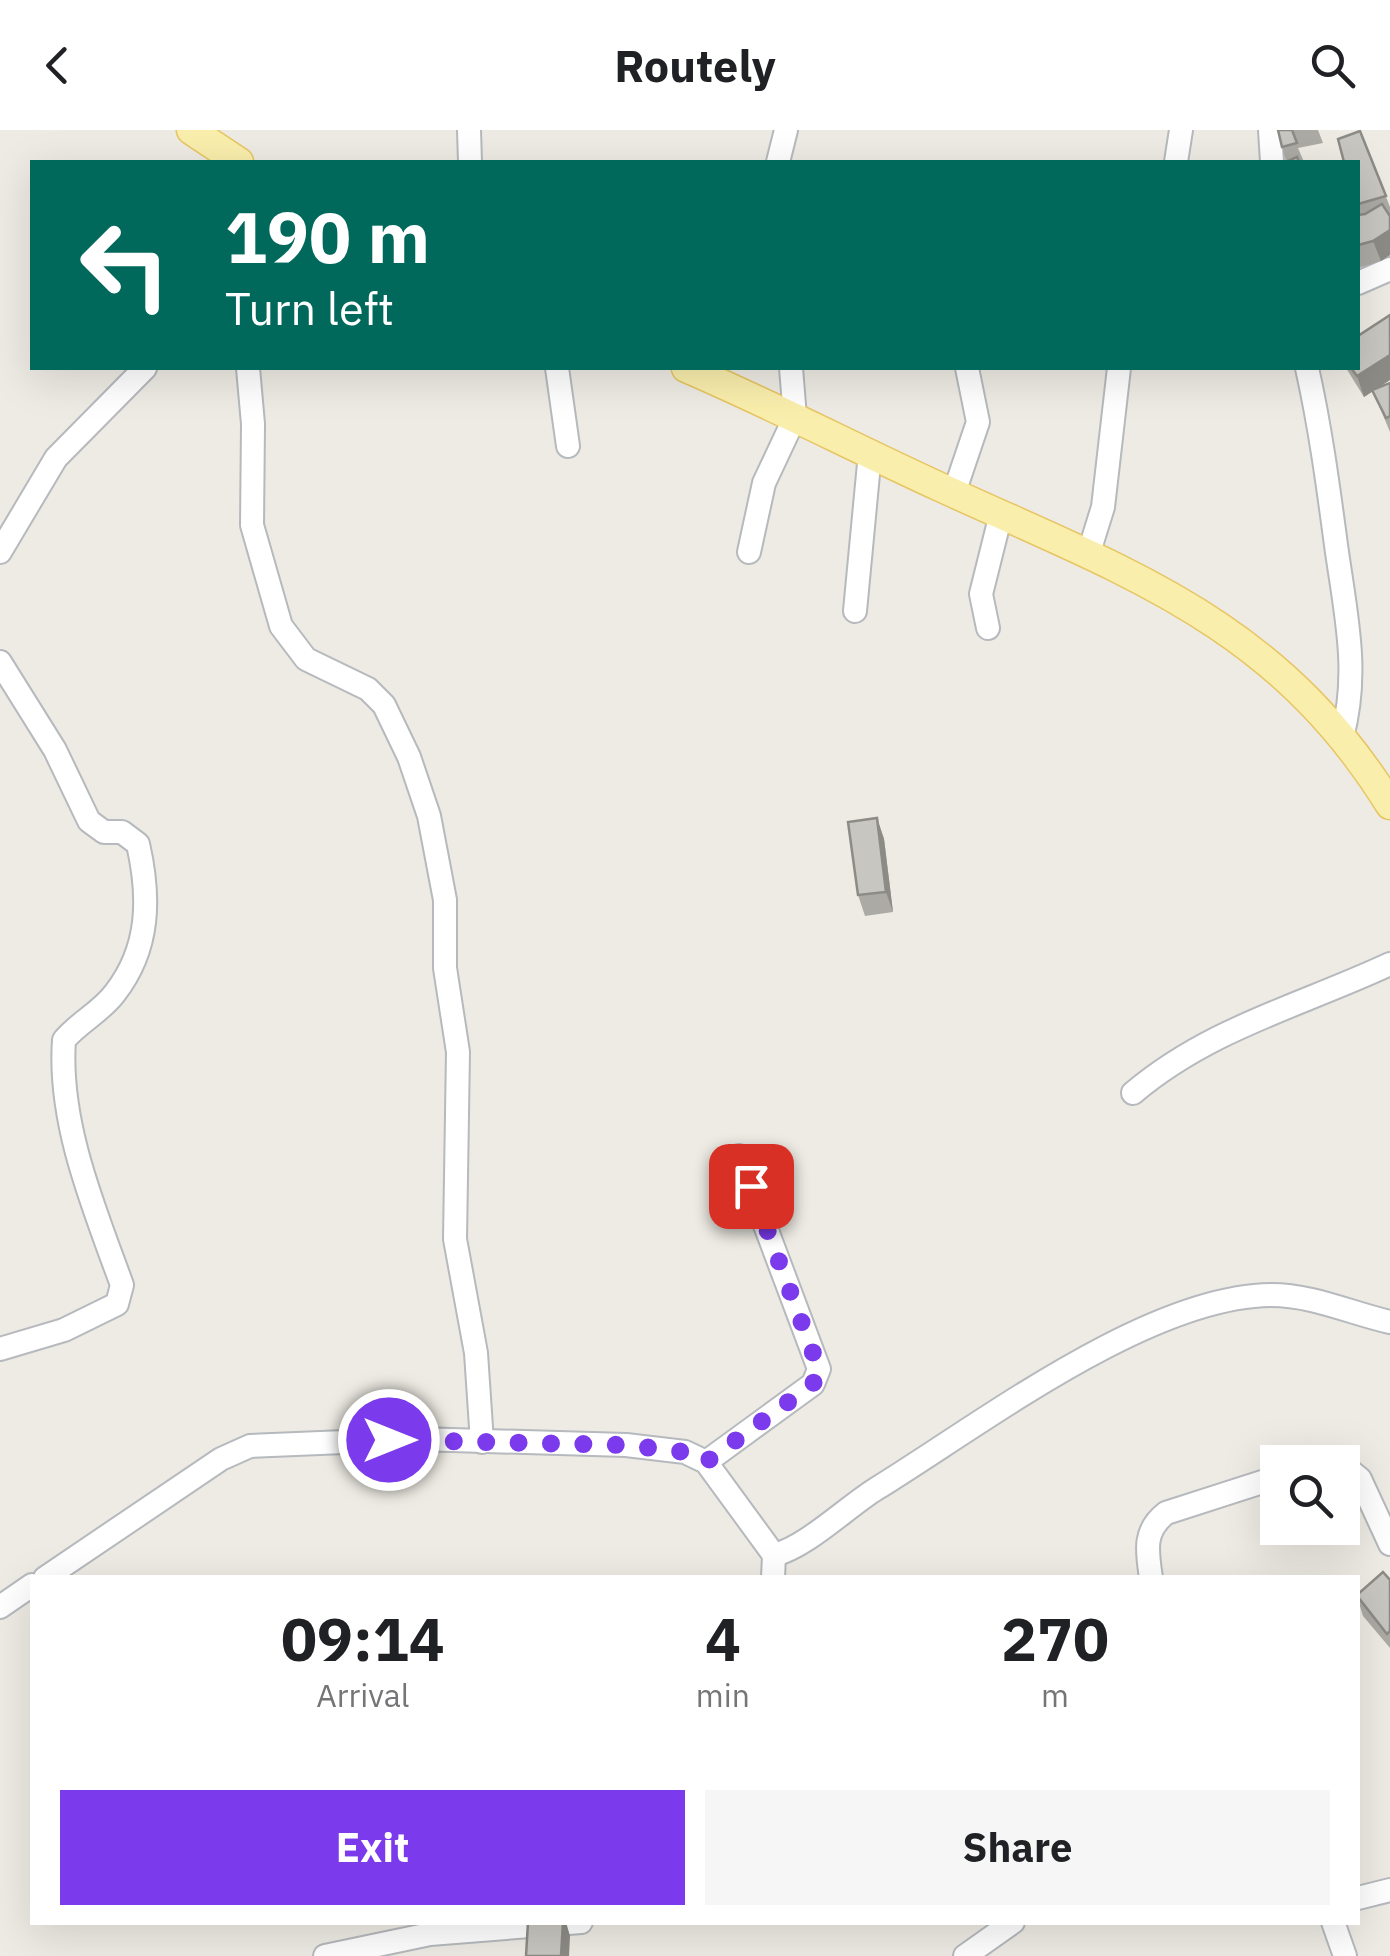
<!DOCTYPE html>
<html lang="en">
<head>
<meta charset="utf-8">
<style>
  :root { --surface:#fff; --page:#f6f6f6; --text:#202124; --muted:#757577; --accent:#7c3aed }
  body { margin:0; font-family:"IBM Plex Sans",sans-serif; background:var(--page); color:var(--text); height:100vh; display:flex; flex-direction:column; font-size:38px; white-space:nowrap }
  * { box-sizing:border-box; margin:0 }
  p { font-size:32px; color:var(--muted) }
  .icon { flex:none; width:55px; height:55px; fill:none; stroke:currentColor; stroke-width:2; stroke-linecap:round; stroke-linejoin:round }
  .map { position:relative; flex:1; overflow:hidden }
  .sheet { position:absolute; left:30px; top:1445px; width:1330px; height:350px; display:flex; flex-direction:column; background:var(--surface); border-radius:0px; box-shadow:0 10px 40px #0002 }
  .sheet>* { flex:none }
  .hud { position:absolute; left:30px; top:30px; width:1330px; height:210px; border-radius:0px; box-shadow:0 10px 40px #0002; background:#00695c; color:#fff; overflow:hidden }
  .controls { position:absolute; left:1260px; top:1315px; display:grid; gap:20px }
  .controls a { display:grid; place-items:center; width:100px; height:100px; border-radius:0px; background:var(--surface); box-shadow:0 10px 40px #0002; font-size:50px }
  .pin { position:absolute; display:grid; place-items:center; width:85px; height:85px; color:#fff; margin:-42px; border-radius:20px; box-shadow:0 5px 15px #0006 }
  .me { position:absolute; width:110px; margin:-55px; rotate:90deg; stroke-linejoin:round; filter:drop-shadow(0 0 8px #0008) }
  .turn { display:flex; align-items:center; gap:35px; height:210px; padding:0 30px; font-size:45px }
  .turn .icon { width:130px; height:130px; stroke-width:2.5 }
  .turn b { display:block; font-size:70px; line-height:85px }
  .eta { display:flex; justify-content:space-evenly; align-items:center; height:170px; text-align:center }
  .eta b { font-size:60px; font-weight:700; line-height:70px }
  .action { display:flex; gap:20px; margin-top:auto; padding:20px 30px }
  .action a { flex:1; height:115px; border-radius:0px; background:var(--accent); color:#fff; font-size:40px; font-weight:700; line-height:115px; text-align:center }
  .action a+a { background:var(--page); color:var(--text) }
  header { display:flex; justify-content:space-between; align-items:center; height:130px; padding:0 30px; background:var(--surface); font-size:45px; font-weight:700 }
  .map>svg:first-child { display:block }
</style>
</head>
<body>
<header><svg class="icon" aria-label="back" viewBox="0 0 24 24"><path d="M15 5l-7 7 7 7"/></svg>Routely<svg class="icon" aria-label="search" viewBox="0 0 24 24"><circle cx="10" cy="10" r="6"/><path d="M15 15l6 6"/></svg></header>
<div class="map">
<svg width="1390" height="1826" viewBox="0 0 1390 1826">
  <rect width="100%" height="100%" fill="#edebe3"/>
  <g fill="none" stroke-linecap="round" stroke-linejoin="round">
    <g stroke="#b6b9bd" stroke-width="26">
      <g id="minor">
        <polyline points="469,0 470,32"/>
        <polyline points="1270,0 1272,32"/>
        <polyline points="778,32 786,0"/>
        <polyline points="1176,32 1181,0"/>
        <polyline points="1358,153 1390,139"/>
        <polyline points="248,238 253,294 252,395 281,496 306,529 368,559 384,575 409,627 429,686 445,770 445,838 458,922 455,1109 476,1223 482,1312"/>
        <polyline points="557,238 568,316"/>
        <path d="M1307,238C1320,296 1328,355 1336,415C1345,481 1360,541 1342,607"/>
        <polyline points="954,363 978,292 967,238"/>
        <polyline points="0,422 56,328 145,238"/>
        <polyline points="749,422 764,353 795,287 791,238"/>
        <polyline points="1089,422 1103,377 1119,238"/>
        <polyline points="855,481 870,323"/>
        <polyline points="988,498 981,464 1001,384"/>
        <path d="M0,532L55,620L89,691L104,702H122L138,714C150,767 150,818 115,863C101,882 79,892 64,910C58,993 94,1078 122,1155L117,1174L64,1200L0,1219"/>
        <path d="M1133,963C1210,898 1300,876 1390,834"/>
        <polyline points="706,1332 813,1254 819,1239 739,1026"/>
        <polyline points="1342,1334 1360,1349 1390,1414"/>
        <path d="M774,1425C805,1418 847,1377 876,1359C980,1295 1148,1166 1271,1165C1313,1165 1350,1183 1390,1192"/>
        <polyline points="45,1448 221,1329 250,1316 417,1309 626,1315 685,1322 706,1332 774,1425 773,1448"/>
        <path d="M1151,1448C1147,1421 1143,1401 1166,1383L1278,1347"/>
        <polyline points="0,1477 32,1455"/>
        <polyline points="1358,1768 1390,1760"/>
        <polyline points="1333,1792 1345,1826"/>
        <polyline points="325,1826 430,1804 581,1792"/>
        <polyline points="965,1826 1013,1792"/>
      </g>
    </g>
    <g stroke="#e7c562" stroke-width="31">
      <g id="major">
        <polyline points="191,0 239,32"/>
        <path d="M686,238C772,275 855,318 940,357C1125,442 1276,491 1390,675"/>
      </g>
    </g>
    <use href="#minor" stroke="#fff" stroke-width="22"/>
    <use href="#major" stroke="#f9eeac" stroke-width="28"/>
  </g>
  <g fill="#acaaa5">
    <polygon points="1278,0 1318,0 1323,13 1298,18 1304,32 1286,32"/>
    <polygon points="1360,1 1390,77 1390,125 1381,131 1358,138 1358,85 1359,85 1358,80 1358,32"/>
    <polygon points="1390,185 1390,250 1377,258 1390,253 1390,302 1373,261 1364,267 1346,238 1358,238"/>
    <polygon points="877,688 884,709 893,782 865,786 858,765"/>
    <polygon points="1390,1450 1390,1518 1363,1486 1358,1470 1358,1464"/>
  </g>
  <g fill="#8c8b86">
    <polygon points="1390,100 1390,125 1381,131 1373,111"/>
    <polygon points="1390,225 1390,250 1364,267 1357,246"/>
    <polygon points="877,688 884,709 893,782 886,762"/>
    <polygon points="563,1792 566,1792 570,1806 569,1826 561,1826"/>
  </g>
  <g fill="#c8c6c0" stroke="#8c8b86" stroke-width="2.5">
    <polygon points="1278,0 1292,0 1297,13 1282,17"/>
    <polygon points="1360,1 1386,66 1358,74 1358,32 1344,32 1338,9"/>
    <polygon points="1297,27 1299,32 1286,32"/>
    <polygon points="1382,74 1390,86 1390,100 1373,111 1358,115 1358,85 1365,84"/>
    <polygon points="1390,185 1390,225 1357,246 1351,238 1358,238 1358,206"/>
    <polygon points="1390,253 1390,286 1386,288 1372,260"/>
    <polygon points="877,688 886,762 858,765 848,692"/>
    <polygon points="1383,1442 1390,1450 1390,1501 1387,1504 1358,1467 1358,1464"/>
    <polygon points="528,1792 563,1792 561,1826 526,1826"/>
  </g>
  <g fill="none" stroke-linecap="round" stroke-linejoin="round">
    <polyline stroke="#7c3aed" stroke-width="18" stroke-dasharray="0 32.4" points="389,1310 626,1315 685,1322 706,1332 813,1254 819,1239 751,1056"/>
  </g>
</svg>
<div class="controls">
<a><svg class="icon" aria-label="search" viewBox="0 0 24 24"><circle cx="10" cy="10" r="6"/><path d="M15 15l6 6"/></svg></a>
</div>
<div class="pin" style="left:751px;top:1056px;background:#d93025"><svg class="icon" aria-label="arrive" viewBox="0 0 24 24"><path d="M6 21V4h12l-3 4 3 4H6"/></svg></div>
<svg class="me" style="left:389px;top:1310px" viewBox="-20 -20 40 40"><circle r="17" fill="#7c3aed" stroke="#fff" stroke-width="3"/><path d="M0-11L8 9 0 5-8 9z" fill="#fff"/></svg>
<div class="hud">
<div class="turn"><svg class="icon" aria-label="left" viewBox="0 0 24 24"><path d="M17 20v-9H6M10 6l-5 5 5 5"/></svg><div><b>190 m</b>Turn left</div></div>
</div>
<section class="sheet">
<div class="eta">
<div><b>09:14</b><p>Arrival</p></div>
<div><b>4</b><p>min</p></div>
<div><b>270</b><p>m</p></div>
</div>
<div class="action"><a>Exit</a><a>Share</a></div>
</section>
</div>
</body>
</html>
